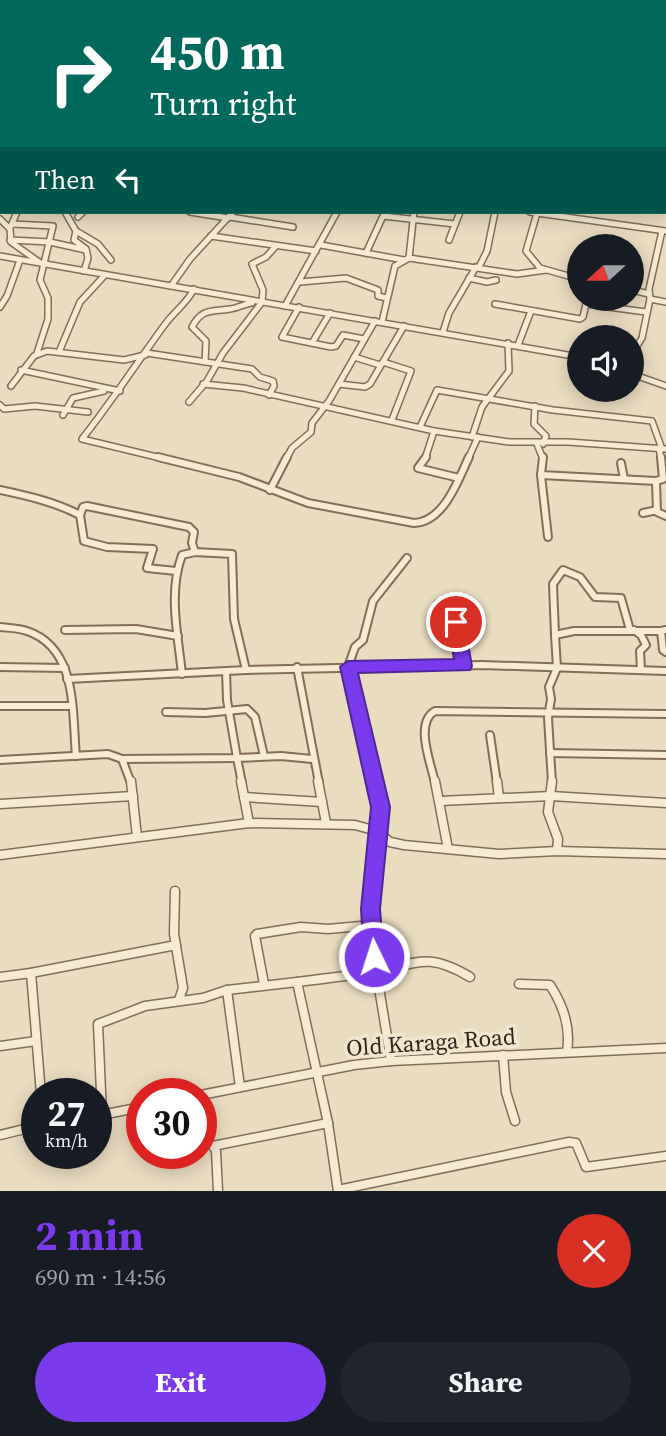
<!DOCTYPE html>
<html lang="en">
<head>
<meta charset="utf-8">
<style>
  :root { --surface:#171b24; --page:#20242c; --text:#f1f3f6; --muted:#9ea1a6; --accent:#7c3aed }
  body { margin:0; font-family:"Source Serif 4",serif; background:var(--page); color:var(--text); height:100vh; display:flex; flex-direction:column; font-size:26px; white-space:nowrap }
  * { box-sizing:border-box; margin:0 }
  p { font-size:23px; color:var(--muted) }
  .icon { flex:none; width:38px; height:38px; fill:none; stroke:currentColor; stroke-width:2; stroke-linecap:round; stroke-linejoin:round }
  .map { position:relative; height:1191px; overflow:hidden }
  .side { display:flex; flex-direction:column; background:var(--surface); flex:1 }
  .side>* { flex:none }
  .hud { position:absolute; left:0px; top:0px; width:667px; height:214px; box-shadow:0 4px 18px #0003; background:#00695c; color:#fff; overflow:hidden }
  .needle { width:46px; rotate:249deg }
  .tools { position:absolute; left:567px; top:234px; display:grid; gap:14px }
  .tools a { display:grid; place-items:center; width:77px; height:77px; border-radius:50%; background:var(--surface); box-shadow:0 4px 18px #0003; font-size:35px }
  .speed { position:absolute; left:21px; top:1078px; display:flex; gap:14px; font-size:35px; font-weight:700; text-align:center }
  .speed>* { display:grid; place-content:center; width:91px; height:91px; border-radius:50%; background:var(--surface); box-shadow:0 4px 18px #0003; line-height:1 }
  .speed small { font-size:18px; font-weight:400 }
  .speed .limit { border:10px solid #d22; background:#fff; color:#111 }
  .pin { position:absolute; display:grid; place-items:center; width:60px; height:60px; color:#fff; margin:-30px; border:4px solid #fff; border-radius:50%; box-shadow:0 2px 7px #0007 }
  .me { position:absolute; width:77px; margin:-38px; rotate:356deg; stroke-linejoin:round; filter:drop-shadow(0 0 5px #0008) }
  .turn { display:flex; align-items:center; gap:24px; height:147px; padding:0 35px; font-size:32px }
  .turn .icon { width:91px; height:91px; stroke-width:2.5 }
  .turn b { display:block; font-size:49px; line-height:60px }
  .then { display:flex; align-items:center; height:66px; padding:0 35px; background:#0003; gap:14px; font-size:26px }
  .round { display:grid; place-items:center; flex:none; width:74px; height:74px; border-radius:37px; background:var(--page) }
  .overview { display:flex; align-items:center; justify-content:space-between; height:119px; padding:0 35px }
  h1 { font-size:42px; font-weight:700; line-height:52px; color:var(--accent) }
  .cta { display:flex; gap:14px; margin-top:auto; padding:14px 35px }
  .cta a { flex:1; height:80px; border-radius:42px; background:var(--accent); color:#fff; font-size:28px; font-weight:700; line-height:80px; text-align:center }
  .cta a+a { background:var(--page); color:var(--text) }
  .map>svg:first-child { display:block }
</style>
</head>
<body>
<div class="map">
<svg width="666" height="1191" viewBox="0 0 666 1191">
  <rect width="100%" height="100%" fill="#eadcbf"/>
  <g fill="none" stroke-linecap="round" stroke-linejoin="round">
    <polyline stroke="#6a8981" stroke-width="2" points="0,65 2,63"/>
    <g stroke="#826d59" stroke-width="6">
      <g id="minor-far3">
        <polyline points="324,0 329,2"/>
        <polyline points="381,0 393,2"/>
        <polyline points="428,0 431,2"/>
        <polyline points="467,0 471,2"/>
        <polyline points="527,0 532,2"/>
        <polyline points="573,0 578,2"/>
        <polyline points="661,0 666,1"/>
        <polyline points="149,2 151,0"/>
        <polyline points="251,2 254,0"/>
        <polyline points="298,2 300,0"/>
        <polyline points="508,2 512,0"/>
        <polyline points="591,2 595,0"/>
        <polyline points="611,2 614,0"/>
        <polyline points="650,2 652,0"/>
        <polyline points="0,146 2,144"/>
        <polyline points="0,181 2,179"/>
      </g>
    </g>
    <g stroke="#826d59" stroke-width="8">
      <g id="minor-far2">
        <polyline points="65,212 76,231 74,240 86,249 88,258 84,271"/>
        <polyline points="190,212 228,218"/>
        <polyline points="233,212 190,259 171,286 579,357"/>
        <polyline points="530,212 666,231"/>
        <polyline points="537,213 526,251 540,268 579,279"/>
        <polyline points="78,217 83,212"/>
        <polyline points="230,217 293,227"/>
        <polyline points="0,219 10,229 11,242 39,262"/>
        <polyline points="12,224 53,226 40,280 48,298 48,319 37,353"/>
        <polyline points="11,226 17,212"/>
        <polyline points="76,231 98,244 111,260"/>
        <polyline points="211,236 316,251"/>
        <polyline points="10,240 50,242 86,250"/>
        <polyline points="449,240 460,212"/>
        <polyline points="321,245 404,260"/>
        <polyline points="366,253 383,216 455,224"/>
        <polyline points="0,256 171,286"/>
        <polyline points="409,258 414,212"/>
        <polyline points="479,267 487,251 495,212"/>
        <polyline points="469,278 487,282 496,280"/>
        <polyline points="300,282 346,278 378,290 378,296 387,298"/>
        <polyline points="632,290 649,294"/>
        <polyline points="650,299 649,289 662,231"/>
        <polyline points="495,304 580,319 583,317 587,299"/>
        <polyline points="586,304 646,312"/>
        <polyline points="285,306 337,212"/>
        <polyline points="0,307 7,296 20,260"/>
        <polyline points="299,307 282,337 331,347 336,346 343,335 364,339"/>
        <polyline points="382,322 395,266 409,258 517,274 546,270"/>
        <polyline points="443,332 449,313 476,267"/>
        <polyline points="312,343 330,313"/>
        <polyline points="518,345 531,311"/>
        <polyline points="59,352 80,302 105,275"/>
        <polyline points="147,353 252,369 260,377 273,381 274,386 269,395"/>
        <polyline points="632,354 642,338 650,299 666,302"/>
        <polyline points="354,357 380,365"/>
        <path d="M205,362L206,341L192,327C202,308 211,312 230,309C238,308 244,304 252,303"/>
        <polyline points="383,362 411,371 392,420"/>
        <polyline points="21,370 120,391"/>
        <polyline points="632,374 666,386"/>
        <polyline points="203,384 243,388 434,431 509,442 568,442 666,449"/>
        <polyline points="339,384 365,387 370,384 404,326"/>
        <polyline points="11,386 34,356 47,351 124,360 145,355"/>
        <polyline points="189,402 207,381 223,353 262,302 263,290 252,264 266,257 276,246"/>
        <polyline points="0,405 4,409 35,406 88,412"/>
        <polyline points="535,406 534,424 546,436 543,444"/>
        <polyline points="63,415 73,398 104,391"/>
        <polyline points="420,427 437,390 553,410 652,421 662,449"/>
        <polyline points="472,437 482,407 509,371 508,343"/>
        <polyline points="537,444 543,459"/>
        <polyline points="659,448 661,459"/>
        <path d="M165,459L82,439C112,401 138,361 166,323C175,311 187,303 194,289"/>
        <polyline points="286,459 292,448 311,432 312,423 329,401 375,321"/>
        <polyline points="425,459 434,431"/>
        <polyline points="468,459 478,437"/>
      </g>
    </g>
    <g stroke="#826d59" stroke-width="10">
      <g id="minor-far1">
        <path d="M158,457L239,477L308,503L414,523C444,522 458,480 469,457"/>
        <polyline points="426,457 418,468 459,478"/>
        <polyline points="543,457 541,475 656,481 663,479 661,457"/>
        <polyline points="621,463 624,479"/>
        <polyline points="541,475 548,537"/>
        <polyline points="656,481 657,512 666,516"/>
        <path d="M0,490C28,496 55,502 80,515L84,541L107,547L153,549L147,568L176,571"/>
        <polyline points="270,490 287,457"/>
        <polyline points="643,513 657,510"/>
        <polyline points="80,515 83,507 87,506 189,527 194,532 192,543 195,552"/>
        <polyline points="438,604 455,609 464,665"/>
        <path d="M0,627C9,628 19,628 27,631C78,648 72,713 76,756"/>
        <polyline points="65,630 136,629 178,636"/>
        <polyline points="634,630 641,635 646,645 640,651 641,670"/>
        <polyline points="666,630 661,631 663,650 666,652"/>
        <polyline points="555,635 553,584 563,570 580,577 595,597 621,598 630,630"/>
        <polyline points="0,667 65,668"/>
        <polyline points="297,667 319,783"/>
        <path d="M182,674C178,635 168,593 182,555L195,552L232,554L234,619L246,670L482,665L666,671"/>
        <polyline points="67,679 246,670"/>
        <polyline points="0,706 70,706"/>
        <polyline points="166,712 205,713 247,709 255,717 264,756"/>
        <polyline points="490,735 497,783"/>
        <polyline points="550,753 666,755"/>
        <polyline points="122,759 237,758 227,700 226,671"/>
        <polyline points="0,760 108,754 122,759 131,783"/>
        <polyline points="242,783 237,758 281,756 312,759"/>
        <polyline points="375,783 348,667 355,647 363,640 373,601 407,558"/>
        <path d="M435,783C431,763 414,723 435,711L666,714"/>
        <polyline points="552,783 548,718 551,699 549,687 557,668 555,635 574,631 661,631"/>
      </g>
    </g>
    <g stroke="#826d59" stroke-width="11">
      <g id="minor">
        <polyline points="131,781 137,837"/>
        <polyline points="241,781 249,823"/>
        <polyline points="318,781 326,823"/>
        <polyline points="375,781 381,807 370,909 374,957 391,1061"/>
        <polyline points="435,781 448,849"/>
        <polyline points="497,781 499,798"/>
        <polyline points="552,781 548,812 558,839 557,851"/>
        <polyline points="244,797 322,802"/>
        <polyline points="440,801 551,796 666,803"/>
        <polyline points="0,804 133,796"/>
        <polyline points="0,855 249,823 355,825 377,831 390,842 404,845 499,854 557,851 666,854"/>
        <polyline points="175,891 174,934 183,988 179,1000"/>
        <polyline points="31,973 176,945"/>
        <polyline points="0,977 31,973 41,1094"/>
        <polyline points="264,984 255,936 257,934 301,927 328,929 372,925"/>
        <path d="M519,984L550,985C563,1005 571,1027 567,1051"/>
        <polyline points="227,990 240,1087"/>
        <polyline points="0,1046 36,1041"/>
        <polyline points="503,1055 506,1092 515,1121"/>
        <polyline points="201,1095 354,1065 391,1061 666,1048"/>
        <polyline points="102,1114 98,1024 145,1006 203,998 227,990 297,982"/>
        <polyline points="96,1116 142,1107"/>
        <polyline points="0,1135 37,1126"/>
        <polyline points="338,1190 569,1142 576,1143 586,1167 666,1156"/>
        <polyline points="218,1191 216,1151 213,1146 328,1123"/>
        <path d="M338,1191L328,1123L297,982C322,979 347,976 372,972C416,964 427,951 470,977"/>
      </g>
    </g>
    <use href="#minor-far3" stroke="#f6ead1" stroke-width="3.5"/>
    <use href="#minor-far2" stroke="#f6ead1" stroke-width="5"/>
    <use href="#minor-far1" stroke="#f6ead1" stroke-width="6"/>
    <use href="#minor" stroke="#f6ead1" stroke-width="8"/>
  </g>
  <polygon fill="#7c3aed" stroke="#51269a" stroke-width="2" points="456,616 464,622 472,666 470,670 358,673 390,807 380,909 384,957 381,964 374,966 367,964 364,957 361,909 371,807 340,667 348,661 454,659 448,622"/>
  <g text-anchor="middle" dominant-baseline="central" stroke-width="7" stroke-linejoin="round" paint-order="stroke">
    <g font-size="23" fill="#32261c" stroke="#f2e7ce">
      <text transform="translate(431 1042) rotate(-4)">Old Karaga Road</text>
    </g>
  </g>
</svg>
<div class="tools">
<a><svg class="needle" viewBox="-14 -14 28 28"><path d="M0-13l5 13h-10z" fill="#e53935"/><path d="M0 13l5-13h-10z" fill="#9ea1a6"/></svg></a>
<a><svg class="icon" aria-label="sound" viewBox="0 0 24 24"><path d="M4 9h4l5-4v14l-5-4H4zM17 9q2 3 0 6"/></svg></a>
</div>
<div class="speed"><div>27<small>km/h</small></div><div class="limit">30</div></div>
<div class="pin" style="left:456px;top:622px;background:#d93025"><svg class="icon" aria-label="arrive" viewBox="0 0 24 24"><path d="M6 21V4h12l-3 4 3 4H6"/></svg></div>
<svg class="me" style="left:374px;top:957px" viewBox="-20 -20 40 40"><circle r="17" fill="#7c3aed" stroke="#fff" stroke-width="3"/><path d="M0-11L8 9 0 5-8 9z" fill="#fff"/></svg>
<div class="hud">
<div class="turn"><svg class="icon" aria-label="right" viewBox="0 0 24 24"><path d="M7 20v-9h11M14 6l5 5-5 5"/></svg><div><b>450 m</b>Turn right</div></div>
<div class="then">Then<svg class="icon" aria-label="left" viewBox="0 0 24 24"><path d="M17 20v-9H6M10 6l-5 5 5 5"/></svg></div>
</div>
</div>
<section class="side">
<div class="overview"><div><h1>2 min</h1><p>690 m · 14:56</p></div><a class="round" style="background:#d93025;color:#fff"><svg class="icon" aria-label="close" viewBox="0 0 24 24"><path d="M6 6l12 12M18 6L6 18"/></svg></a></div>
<div class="cta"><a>Exit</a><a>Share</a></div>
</section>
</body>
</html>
